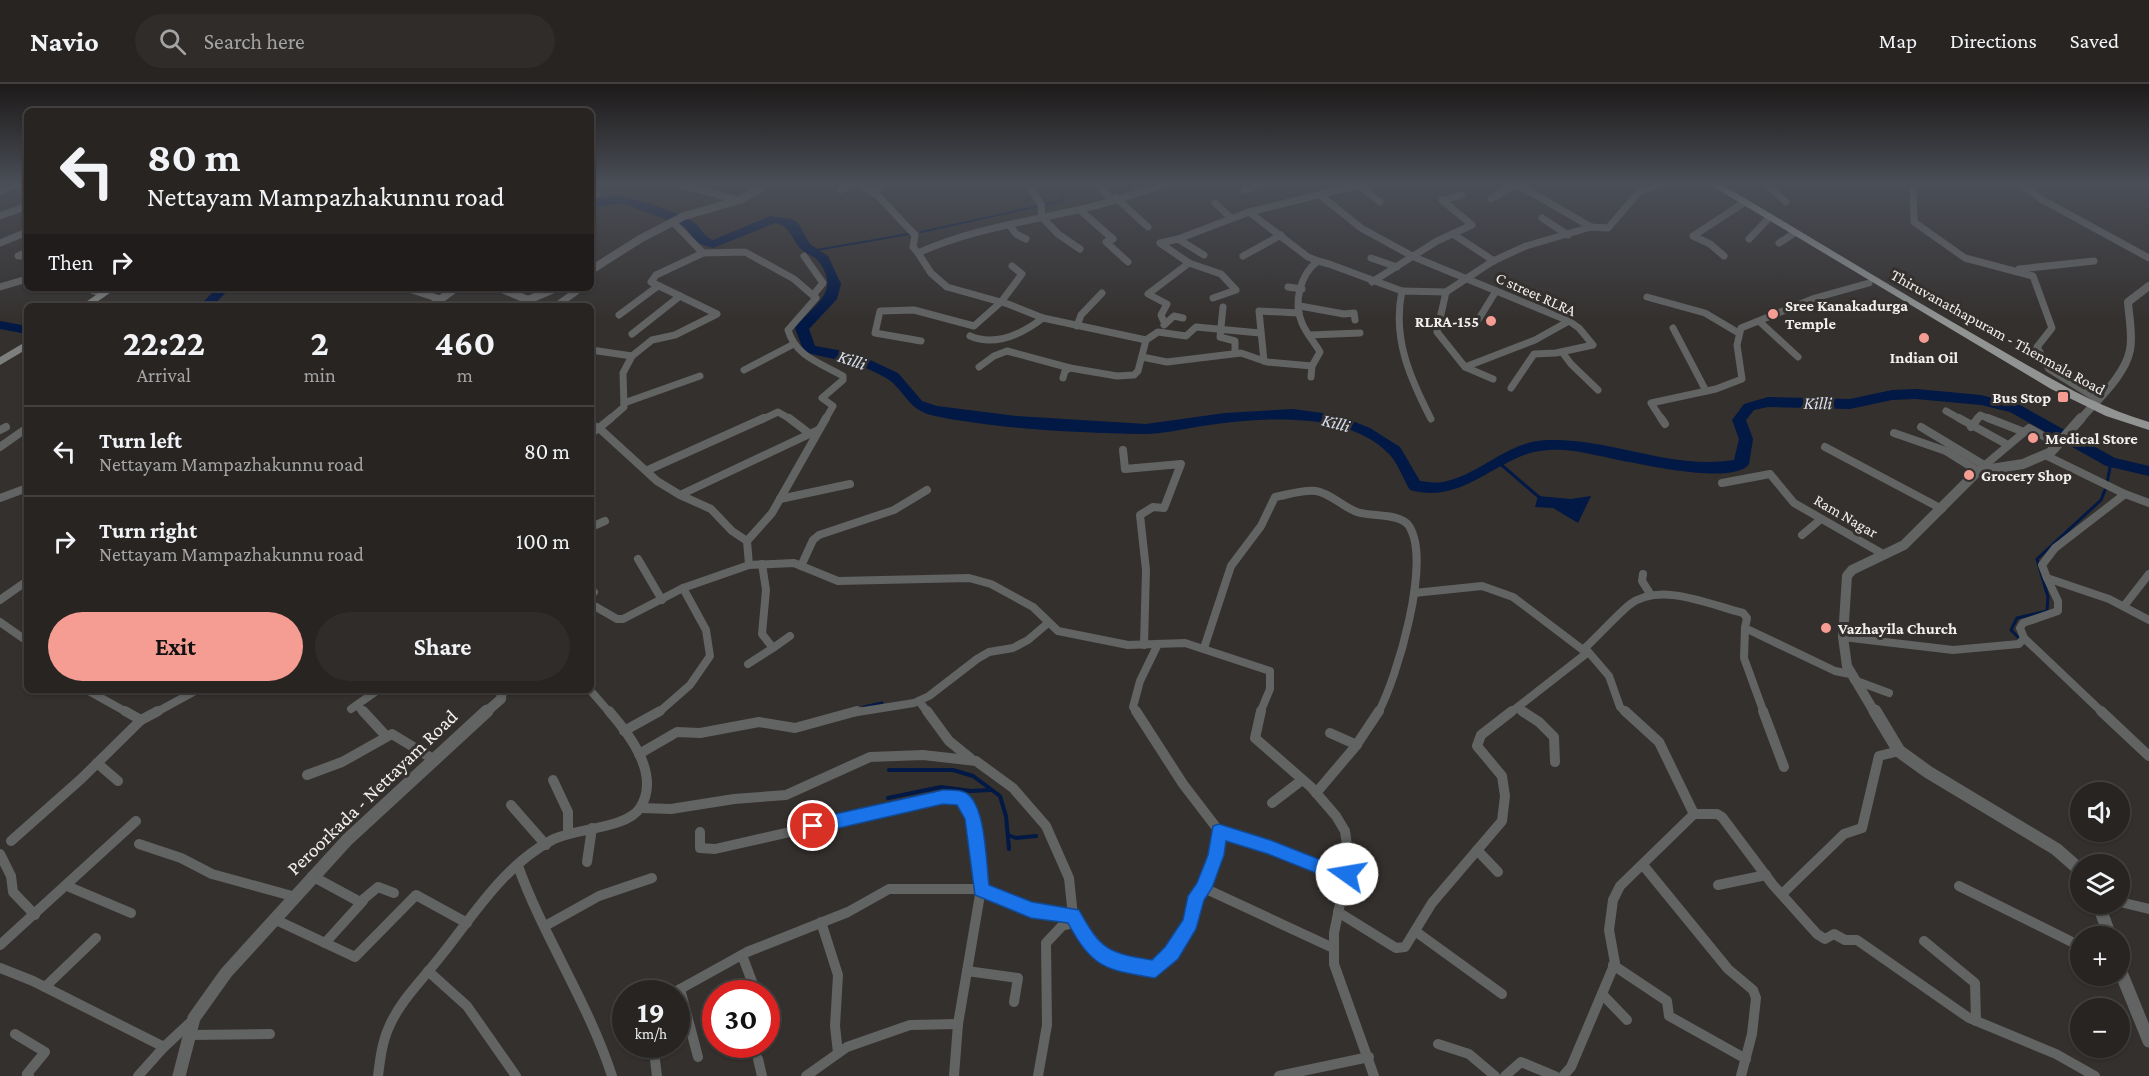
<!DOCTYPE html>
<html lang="en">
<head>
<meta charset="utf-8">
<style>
  :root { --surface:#272422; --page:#2f2c2a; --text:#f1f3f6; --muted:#a4a4a5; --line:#434140; --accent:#f59c93 }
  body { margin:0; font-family:"Crimson Pro",serif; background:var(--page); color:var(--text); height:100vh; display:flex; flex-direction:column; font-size:22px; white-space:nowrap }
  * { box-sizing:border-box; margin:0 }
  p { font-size:20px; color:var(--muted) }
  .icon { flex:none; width:33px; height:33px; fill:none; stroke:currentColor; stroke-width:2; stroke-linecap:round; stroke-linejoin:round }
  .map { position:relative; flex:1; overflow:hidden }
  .details { position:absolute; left:24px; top:219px; width:570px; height:390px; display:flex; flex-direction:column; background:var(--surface); border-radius:9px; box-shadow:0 2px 4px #0004,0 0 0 2px var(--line) }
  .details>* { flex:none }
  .guide { position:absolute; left:24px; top:24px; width:570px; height:183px; border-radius:9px; box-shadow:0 2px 4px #0004,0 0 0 2px var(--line); background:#272422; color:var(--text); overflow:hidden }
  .controls { position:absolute; left:2070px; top:698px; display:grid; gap:12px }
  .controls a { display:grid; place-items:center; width:60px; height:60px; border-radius:50%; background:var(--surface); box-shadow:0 2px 4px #0004,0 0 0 2px var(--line); font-size:30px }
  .speed { position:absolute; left:612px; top:896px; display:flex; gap:12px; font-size:30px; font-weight:700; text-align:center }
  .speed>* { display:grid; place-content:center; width:78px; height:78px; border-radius:50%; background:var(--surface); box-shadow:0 2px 4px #0004,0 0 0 2px var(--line); line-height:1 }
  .speed small { font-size:15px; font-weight:400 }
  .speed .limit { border:9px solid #d22; background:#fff; color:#111 }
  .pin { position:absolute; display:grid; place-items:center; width:51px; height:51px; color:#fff; margin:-26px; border:3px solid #fff; border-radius:50%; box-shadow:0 2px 6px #0007 }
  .me { position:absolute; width:66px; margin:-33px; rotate:283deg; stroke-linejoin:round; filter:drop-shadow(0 0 4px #0008) }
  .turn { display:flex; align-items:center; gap:21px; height:126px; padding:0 24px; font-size:27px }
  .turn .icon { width:78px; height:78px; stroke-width:2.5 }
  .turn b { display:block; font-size:42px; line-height:51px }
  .then { display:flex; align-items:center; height:57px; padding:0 24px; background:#0003; gap:12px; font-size:22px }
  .eta { display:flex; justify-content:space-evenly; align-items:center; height:102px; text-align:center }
  .eta b { font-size:36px; font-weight:700; line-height:42px }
  .button { display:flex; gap:12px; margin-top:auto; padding:12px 24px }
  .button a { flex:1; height:69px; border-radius:36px; background:var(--accent); color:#111; font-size:24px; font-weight:700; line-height:69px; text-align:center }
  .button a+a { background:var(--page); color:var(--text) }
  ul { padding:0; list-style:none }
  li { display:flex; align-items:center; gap:18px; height:90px; padding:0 24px; border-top:2px solid var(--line) }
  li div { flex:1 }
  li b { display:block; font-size:22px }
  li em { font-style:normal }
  header { display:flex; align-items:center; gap:36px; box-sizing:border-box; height:84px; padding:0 30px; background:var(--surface); border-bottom:2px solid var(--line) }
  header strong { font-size:28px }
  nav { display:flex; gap:33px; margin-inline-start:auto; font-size:21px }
  .search { width:420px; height:54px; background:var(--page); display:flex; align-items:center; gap:15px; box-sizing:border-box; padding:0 21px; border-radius:33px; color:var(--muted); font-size:22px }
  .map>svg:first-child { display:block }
</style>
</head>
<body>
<header>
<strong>Navio</strong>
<div class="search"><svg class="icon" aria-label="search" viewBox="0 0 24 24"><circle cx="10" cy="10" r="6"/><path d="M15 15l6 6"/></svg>Search here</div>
<nav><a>Map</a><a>Directions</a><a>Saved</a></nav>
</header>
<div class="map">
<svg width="2149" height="992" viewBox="0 0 2149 992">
  <rect width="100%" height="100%" fill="#34302e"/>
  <polygon fill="#021845" points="1538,412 1571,415 1591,412 1578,439 1553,424 1535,423"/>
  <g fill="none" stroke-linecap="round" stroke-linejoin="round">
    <g stroke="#021845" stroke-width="2">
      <polyline points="921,148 1062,117 1064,99"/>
      <polyline points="811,167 909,150"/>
    </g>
    <g stroke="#021845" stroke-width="3">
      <polyline points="1497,377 1540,414"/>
      <polyline points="2107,399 2111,378"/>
      <polyline points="2021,556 2011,546 2017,534 2047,527 2048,513 2037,475 2101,416 2105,406"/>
      <polyline points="864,623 882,619"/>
    </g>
    <g stroke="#021845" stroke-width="4">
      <polyline points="889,686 953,686 973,692 1000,712 1006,732 1009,765"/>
      <polyline points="888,714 941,703 971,707 990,706"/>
      <polyline points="1008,751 1016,754 1036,752"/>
    </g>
    <g fill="#021845" fill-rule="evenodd">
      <path d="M613,111C631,113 676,127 692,137C701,142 702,152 713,156L770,132L792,135L798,139L810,160L828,172L841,200L837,215L809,245L815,262L855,269L898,289L922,317L937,322L1016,332L1146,340L1225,329L1293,325L1337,331L1370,344L1400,363L1420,397C1429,398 1438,400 1447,397C1483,388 1508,357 1548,356C1612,354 1670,386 1734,376L1739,355L1732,336L1744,320L1768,313L1850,315L1892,306L1916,305L1981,311L2020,321L2115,374L2149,382V392L2106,382L2010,328L1981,321L1916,315L1892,316L1850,325L1768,323L1754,326L1746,336L1753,355L1749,380C1731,406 1604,371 1574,367C1558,365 1540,365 1524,371C1485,386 1456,419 1410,406C1403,395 1398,379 1389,370C1346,325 1258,334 1202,342C1183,345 1163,350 1143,350C1078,349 999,345 935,332C906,326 906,306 886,294C859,278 834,276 804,268L795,244C812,221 842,209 819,178C815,172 805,170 800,164C790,153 792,143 775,139L713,164L697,159L685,143L622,119L591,124V116Z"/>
      <polygon points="217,204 230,204 213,222 199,222"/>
      <polygon points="0,237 27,242 27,250 0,245"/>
    </g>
    <g stroke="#626363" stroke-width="7">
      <polyline points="676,99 738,116"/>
      <path d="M858,99L877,111L915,151L913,163L918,169C968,146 1024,138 1077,126C1109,120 1139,108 1170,99"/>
      <polyline points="1027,99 1041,120 1042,133 1058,150 1080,165"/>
      <polyline points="1096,99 1111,115"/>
      <polyline points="1765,99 1786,118"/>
      <polyline points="1913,99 1914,138 1965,174 2033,192 2052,244 2037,263 2049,285 2097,315"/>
      <polyline points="2020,99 2041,115 2149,174"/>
      <polyline points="2146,99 2149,100"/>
      <polyline points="591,101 596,110"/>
      <polyline points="1358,101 1380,118"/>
      <polyline points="841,106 853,99"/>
      <polyline points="1245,106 1264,99"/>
      <polyline points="0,107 23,99"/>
      <polyline points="872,108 884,99"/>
      <polyline points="1320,111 1361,144 1414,173 1569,237 1579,244 1593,261 1556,269 1534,270 1511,304"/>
      <polyline points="1116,114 1148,143"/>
      <polyline points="1491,115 1514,101 1520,102 1591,143"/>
      <polyline points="1444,116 1462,111"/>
      <polyline points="1215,119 1231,134"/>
      <polyline points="1080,126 1113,155 1106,158 1128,178"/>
      <polyline points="1249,128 1308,173 1318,177"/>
      <polyline points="0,132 27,122"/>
      <polyline points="1542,134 1568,151"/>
      <polyline points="1010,142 1016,150 1026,155"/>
      <polyline points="1453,150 1494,177"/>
      <polyline points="1178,155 1204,171"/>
      <polyline points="1749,155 1768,135"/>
      <polyline points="0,159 27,148"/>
      <polyline points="1779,159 1793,150"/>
      <polyline points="27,168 18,172 27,172"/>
      <path d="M703,169L745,168L794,195L816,214L788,246C796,273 821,279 843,292V296L822,314L833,322L825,336"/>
      <polyline points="918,169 931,189 947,203 1008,220 1043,234 1146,256 1158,248 1186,252 1196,243 1260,249"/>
      <polyline points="804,172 823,199 814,210"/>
      <polyline points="1243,172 1281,151"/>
      <polyline points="1724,172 1710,160 1693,152 1742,120"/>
      <polyline points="1371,174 1397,183"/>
      <polyline points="2019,185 2094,177"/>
      <polyline points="1372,198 1437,157 1472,141 1442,116"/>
      <polyline points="0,203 27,195"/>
      <polyline points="1288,203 1302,205"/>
      <polyline points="86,204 102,210"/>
      <polyline points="412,206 440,215"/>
      <polyline points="1446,208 1437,248 1465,283 1493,295"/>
      <polyline points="1647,213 1705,229 1737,248"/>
      <polyline points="1213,214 1236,206 1221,190 1189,179 1160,159 1178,155 1249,128 1366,99"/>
      <polyline points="556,222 581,204"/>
      <polyline points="1300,222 1344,230 1354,229 1355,236"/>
      <polyline points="1223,223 1220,253 1235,257 1235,269"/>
      <polyline points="619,231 658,202"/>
      <polyline points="1760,238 1798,273"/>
      <polyline points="1165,240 1161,231 1167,220 1148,210 1189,179"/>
      <polyline points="1164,241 1174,232 1183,234"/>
      <polyline points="1475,241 1496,207"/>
      <polyline points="1077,242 1081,231 1102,209"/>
      <polyline points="1673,244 1706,307"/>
      <polyline points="632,250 680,212"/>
      <polyline points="1309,251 1360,249"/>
      <path d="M970,252C996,263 1022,250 1043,234"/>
      <polyline points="921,257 875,249 880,227 914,226 974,242 1001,218 1022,190 1012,182"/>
      <polyline points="591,266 632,272 652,256 675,251 717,230 651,198 656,191 703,169 673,138"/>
      <polyline points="1562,268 1571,280 1598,306"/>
      <polyline points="1142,273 1167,278 1241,269 1267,278 1312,282"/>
      <polyline points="1264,277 1259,227 1299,229"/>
      <polyline points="979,283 994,272 1007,267 1070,284"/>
      <polyline points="1465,283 1535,256 1569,237"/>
      <polyline points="744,286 792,261"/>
      <path d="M1311,293L1312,282L1320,268C1314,258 1306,249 1302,239C1293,219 1300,190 1318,177L1329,180L1402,207"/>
      <polyline points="1063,294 1065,287 1070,284 1117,292 1134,291 1138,287 1146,256"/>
      <polyline points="624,319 700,292"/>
      <polyline points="1946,327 1962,336"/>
      <path d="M1431,335C1410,294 1392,254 1402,207L1446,208L1493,177L1526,162L1591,143L1608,144L1639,108L1663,99"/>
      <polyline points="609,336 624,323 623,289 632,272"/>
      <polyline points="761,336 778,328 792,336"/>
      <polyline points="1662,336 1651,319 1716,305 1742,295 1737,261 1741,244 1815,214 1869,199"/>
      <polyline points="1977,336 1980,331 1992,336"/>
    </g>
    <g stroke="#626363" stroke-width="8">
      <polyline points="789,334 810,350"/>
      <polyline points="1661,334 1665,340"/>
      <polyline points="1959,334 2008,361"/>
      <polyline points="1988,334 2024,348"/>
      <polyline points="591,341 599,344 611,334"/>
      <polyline points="1921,343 1984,381"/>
      <polyline points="1971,343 1978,334"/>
      <polyline points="0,346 6,343"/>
      <polyline points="591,349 599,344 657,397 680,411"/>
      <polyline points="1894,349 1946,367 1978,387 2029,344 2054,358 2051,367"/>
      <polyline points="0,363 27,344"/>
      <polyline points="1825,363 1942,425"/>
      <polyline points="1123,366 1125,385 1181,380 1164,424 1153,423 1140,431 1146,486 1144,561"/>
      <polyline points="2047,372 2125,410 2055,464 2042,481 2047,494 2109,515 2149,536"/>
      <polyline points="648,386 764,334"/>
      <polyline points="1722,399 1770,390 1794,419 1883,470"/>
      <polyline points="2125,410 2149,419"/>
      <polyline points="0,414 27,404"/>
      <polyline points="780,415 850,400"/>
      <polyline points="591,443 605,437"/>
      <polyline points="1802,451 1821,435"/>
      <polyline points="747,457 732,447 711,425 680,411 818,346"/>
      <polyline points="638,475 662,516"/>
      <polyline points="762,480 766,506 762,550 773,564 790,552"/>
      <polyline points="749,481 794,479 838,497 969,494 991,500 1033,523 1058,547 1128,561 1185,559 1270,587 1270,605 1260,629"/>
      <polyline points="801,482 813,456 819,451 894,426 927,406"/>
      <polyline points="1643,490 1642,497 1651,511"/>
      <polyline points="591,506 594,508 591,512"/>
      <polyline points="1414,509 1482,502 1513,513 1587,569 1510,629"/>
      <polyline points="0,516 27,497"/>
      <polyline points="591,520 617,535 623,535 683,504 749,481 747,457 772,429 826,334"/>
      <polyline points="2124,522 2149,490"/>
      <polyline points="0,538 27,557"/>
      <polyline points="1745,544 1744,574 1764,629"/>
      <polyline points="1843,553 1953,566 2019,560 2024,554 2020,544 2023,539 2058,527 2058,517 2047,494"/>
      <polyline points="2024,554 2103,629"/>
      <path d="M1204,564L1231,482L1261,442L1275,413C1287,411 1304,405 1316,407C1330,409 1343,423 1357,428C1371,433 1401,429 1409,442C1432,477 1397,594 1378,629"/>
      <polyline points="748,580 773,564"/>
      <polyline points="1854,596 1889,609"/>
      <polyline points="87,606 128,629"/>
      <polyline points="590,606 610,629"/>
      <polyline points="919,617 928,629"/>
      <polyline points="357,621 364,629"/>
      <polyline points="1517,624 1524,629"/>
      <polyline points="351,625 378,606"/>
      <polyline points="155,629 197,606"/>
      <polyline points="658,629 690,601 710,572 706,546 683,504"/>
      <polyline points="851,629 914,619 929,612 977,575 989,568 1013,564 1028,556 1048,539"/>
      <polyline points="1137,629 1133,623 1140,597 1158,560"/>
      <path d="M1626,629L1620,623L1609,592L1585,564C1600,550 1614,534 1629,521C1660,497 1710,521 1743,529L1747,534L1745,544L1835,587L1850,590"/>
    </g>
    <g stroke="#626363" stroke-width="10">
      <polyline points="363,627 386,652"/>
      <polyline points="927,627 949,657 970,674"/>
      <polyline points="1261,627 1255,654 1311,703 1336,732 1345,747 1349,776 1334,849 1334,880 1374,992"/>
      <polyline points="1522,627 1539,638 1554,653 1555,678"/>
      <polyline points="1625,627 1659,658 1694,730 1717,730 1722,733 1773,801 1817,850 1825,855 1834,850 1845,856 1857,856 1969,934 2056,970 2095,992"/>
      <polyline points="1763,627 1784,683"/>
      <polyline points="2101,627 2149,672"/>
      <polyline points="141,636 158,627"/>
      <polyline points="624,647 660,627"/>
      <polyline points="1330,649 1357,661"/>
      <polyline points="639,670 677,648 700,649 759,638 795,644 857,627"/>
      <polyline points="97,679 118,697"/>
      <polyline points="307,691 342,678 392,650 433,675"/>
      <polyline points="553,696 568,728 568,749"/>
      <polyline points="1316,709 1355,663 1379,627"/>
      <polyline points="1272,719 1302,696"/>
      <polyline points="511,721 546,761"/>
      <polyline points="641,724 671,725 734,715 786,711 870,673 923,671 976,677 1013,704 1046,742 1069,794 1073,832"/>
      <polyline points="1219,747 1270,763 1346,794"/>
      <polyline points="700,748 700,764 715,765 943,713 961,714 968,722 973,735 981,805 958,940 954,992"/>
      <polyline points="11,757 81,695 141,636 125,627"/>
      <polyline points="139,760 181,774 212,790 292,812"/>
      <polyline points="1477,766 1498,788"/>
      <polyline points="0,770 11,792 13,808 35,831"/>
      <polyline points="587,778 592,744"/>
      <polyline points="1643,781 1728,885 1753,906 1756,914 1752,950 1741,992"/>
      <path d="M518,782C544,854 588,918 612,992"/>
      <polyline points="312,792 360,818 378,803 394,809"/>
      <polyline points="1718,801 1766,791"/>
      <polyline points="67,802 131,829"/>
      <polyline points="1959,802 2080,862"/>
      <polyline points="1204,804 1331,863"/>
      <polyline points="1782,810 1844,750 1862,744 1879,672 1899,667"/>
      <polyline points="2120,818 2149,825"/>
      <polyline points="1338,828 1396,864 1405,863 1432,819 1502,737 1505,712 1502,692 1477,662 1481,651 1512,627"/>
      <polyline points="274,835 355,873 416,811 467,839"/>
      <polyline points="821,838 838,891 835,942 838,969"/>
      <polyline points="545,842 599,812 652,794"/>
      <polyline points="1415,847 1502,910"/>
      <polyline points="1924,857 1975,899 1976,937"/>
      <polyline points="325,859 363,817"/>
      <polyline points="0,861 136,737"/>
      <polyline points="742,871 754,903"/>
      <polyline points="1613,881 1667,917 1669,932 1746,975"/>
      <polyline points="0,884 33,897 164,963 193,936"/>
      <polyline points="428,887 467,922 516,992"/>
      <polyline points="967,887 1018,894 1014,918"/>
      <polyline points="45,903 96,854"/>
      <polyline points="680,905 698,973"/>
      <path d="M673,909L747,868L848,828L889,805H981L1031,826L1069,830C1077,834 1081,845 1086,852C1103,878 1126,881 1155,885L1171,869L1190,839L1197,812L1204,804L1216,771L1219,747L1183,700L1136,627"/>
      <polyline points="1602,910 1627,936"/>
      <polyline points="15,950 45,968 27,990 29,992"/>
      <polyline points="190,951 270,950"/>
      <polyline points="653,960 657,992"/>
      <polyline points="1438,960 1469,970 1495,992"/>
      <polyline points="758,975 762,992"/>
      <polyline points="138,992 164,963"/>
      <path d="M378,992C380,976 382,958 389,943C400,917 422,896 440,873C473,832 503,782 552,756C575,744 626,745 640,724C661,691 630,651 609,627"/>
      <polyline points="806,992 847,963 910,941 958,940"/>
      <polyline points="1038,992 1047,941 1046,859 1062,842 1076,838"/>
      <polyline points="1279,992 1369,973"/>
      <polyline points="1505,992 1521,978 1555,992"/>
      <polyline points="1563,992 1571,983 1615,879 1609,846 1613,816 1620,802 1694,730"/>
    </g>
    <g stroke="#626363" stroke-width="8">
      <polyline points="591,186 640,155 684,132 740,116 769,99"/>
      <polyline points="500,204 528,216 556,204"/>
      <polyline points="431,222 456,204"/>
      <path d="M2080,336C2096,317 2125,292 2130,266C2133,252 2129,233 2128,218L2149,202"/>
    </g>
    <g stroke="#626363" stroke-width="10">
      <polyline points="485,629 501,615 502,606"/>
      <polyline points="1875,629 1847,582 1843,553 1847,492 1852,486 1904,461 1978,387 2023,380 2051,368 2081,334"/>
    </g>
    <g stroke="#626363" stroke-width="13">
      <polyline points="1875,627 1899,667 1928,688 2056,765 2080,786"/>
      <polyline points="2098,819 2110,852"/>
      <polyline points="2120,886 2149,957"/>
      <polyline points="179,992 194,934 226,889 347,756 487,627"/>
    </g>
    <g fill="#7c7f7e" fill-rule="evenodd">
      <polygon points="106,204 117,204 91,222 80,222"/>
      <polygon points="27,257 27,265 0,281 0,273"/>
    </g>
    <path fill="#919493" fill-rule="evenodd" d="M1707,99H1719C1811,153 1901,209 1994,262C2044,290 2093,322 2149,338V346L2106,332L2051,305Z"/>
  </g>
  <linearGradient id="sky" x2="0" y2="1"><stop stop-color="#1d1a19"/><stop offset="0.42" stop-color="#4a4e57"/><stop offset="1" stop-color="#4a4e57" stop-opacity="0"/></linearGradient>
  <rect width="2149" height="238" fill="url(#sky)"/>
  <path fill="#1a73e8" stroke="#114b97" stroke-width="1.5" d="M943,706C950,706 960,705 966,709C986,721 986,779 989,801L1032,818L1079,826C1101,866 1108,869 1152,876L1165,863L1183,836L1188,812L1197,799L1208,771L1213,742L1219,740L1270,756L1341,784L1352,785L1355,790L1352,799L1346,801L1268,770L1226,757L1224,771L1212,804L1204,816L1196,845L1178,875L1155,894C1106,886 1093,885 1068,839L1031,834L975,811L965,735L957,721L943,720L813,750L807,748L805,742L807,737L813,735Z"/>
  <g fill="#f59c93" stroke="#34302e" stroke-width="2">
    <circle cx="1773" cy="230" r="6"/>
    <circle cx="1491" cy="237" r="6"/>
    <circle cx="1924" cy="254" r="6"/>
    <rect x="2057" y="307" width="12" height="12" rx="3"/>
    <circle cx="2033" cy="354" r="6"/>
    <circle cx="1969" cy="391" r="6"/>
    <circle cx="1826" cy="544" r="6"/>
  </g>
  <g text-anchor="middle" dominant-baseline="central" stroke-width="6" stroke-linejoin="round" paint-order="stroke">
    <g font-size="16" fill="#f2f0ee" stroke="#34302e">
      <text transform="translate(1536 210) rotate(24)">C street RLRA</text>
      <text transform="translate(1998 248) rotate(29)">Thiruvanathapuram - Thenmala Road</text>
      <text transform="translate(1846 432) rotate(30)">Ram Nagar</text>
    </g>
    <g font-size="16" font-weight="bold" fill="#f2f0ee" stroke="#34302e" text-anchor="start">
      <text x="1785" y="221">Sree Kanakadurga<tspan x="1785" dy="18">Temple</tspan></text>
      <text x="1479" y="237" text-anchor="end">RLRA-155</text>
      <text x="1924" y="273" text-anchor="middle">Indian Oil</text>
      <text x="2051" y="313" text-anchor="end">Bus Stop</text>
      <text x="2045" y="354">Medical Store</text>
      <text x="1981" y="391">Grocery Shop</text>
      <text x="1838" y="544">Vazhayila Church</text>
    </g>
    <g font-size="18" font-style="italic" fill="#d7e1f0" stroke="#34302e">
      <text transform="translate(852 276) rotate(19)">Killi</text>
      <text transform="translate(1818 319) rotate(1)">Killi</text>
      <text transform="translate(1336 339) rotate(15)">Killi</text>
    </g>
    <g font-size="20" fill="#f2f0ee" stroke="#34302e">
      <text transform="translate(372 708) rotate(-44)">Peroorkada - Nettayam Road</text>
    </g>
  </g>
</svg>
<div class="controls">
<a><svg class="icon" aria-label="sound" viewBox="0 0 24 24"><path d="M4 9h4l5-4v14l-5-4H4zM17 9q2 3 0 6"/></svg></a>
<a><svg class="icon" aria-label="layers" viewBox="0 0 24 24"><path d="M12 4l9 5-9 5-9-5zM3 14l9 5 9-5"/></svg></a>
<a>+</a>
<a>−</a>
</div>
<div class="speed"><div>19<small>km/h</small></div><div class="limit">30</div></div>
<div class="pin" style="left:813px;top:742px;background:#d93025"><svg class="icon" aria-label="arrive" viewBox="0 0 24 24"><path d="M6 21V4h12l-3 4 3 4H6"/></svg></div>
<svg class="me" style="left:1347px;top:790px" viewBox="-20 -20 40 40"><circle r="19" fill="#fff"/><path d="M0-13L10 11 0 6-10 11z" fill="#1a73e8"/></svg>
<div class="guide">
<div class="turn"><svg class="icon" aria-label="left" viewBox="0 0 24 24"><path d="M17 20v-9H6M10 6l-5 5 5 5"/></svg><div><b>80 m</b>Nettayam Mampazhakunnu road</div></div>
<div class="then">Then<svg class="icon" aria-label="right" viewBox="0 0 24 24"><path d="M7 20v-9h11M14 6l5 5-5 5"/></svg></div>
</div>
<section class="details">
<div class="eta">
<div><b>22:22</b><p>Arrival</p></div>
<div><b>2</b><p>min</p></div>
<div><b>460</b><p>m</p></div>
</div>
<ul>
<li><svg class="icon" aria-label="left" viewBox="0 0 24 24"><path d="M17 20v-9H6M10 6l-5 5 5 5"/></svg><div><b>Turn left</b><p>Nettayam Mampazhakunnu road</p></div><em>80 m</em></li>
<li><svg class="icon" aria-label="right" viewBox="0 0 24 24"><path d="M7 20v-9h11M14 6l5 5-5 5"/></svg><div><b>Turn right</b><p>Nettayam Mampazhakunnu road</p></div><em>100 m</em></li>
</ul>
<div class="button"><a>Exit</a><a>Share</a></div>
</section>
</div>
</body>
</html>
